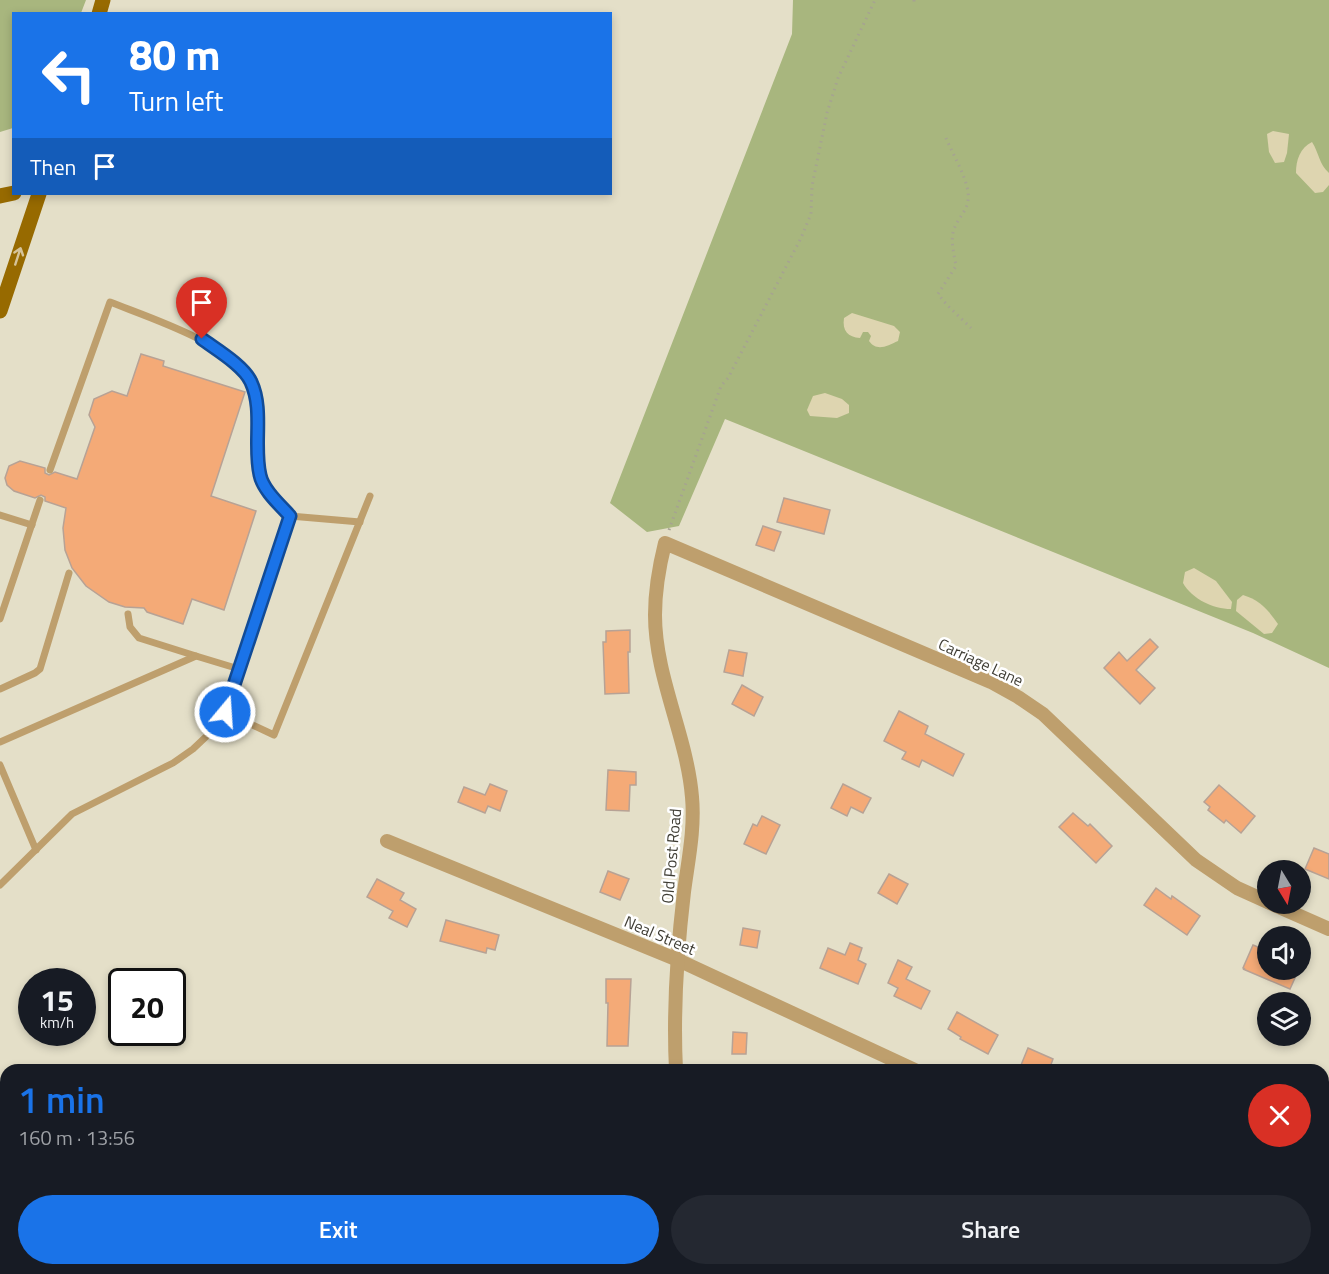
<!DOCTYPE html>
<html lang="en">
<head>
<meta charset="utf-8">
<style>
  :root { --surface:#171b24; --page:#242831; --text:#f1f3f6; --muted:#9ea1a6; --accent:#1a73e8 }
  body { margin:0; font-family:"Titillium Web",sans-serif; background:var(--page); color:var(--text); height:100vh; display:flex; flex-direction:column; font-size:22px; white-space:nowrap }
  * { box-sizing:border-box; margin:0 }
  p { font-size:20px; color:var(--muted) }
  .icon { flex:none; width:33px; height:33px; fill:none; stroke:currentColor; stroke-width:2; stroke-linecap:round; stroke-linejoin:round }
  .map { position:relative; flex:1; overflow:hidden }
  .sheet { position:absolute; left:0px; top:1064px; width:1329px; height:212px; display:flex; flex-direction:column; background:var(--surface); border-radius:18px 18px 0 0; box-shadow:0 3px 9px #0003 }
  .sheet>* { flex:none }
  .banner { position:absolute; left:12px; top:12px; width:600px; height:183px; border-radius:0px; box-shadow:0 3px 9px #0003; background:#1a73e8; color:#fff; overflow:hidden }
  .needle { width:39px; rotate:170deg }
  .fabs { position:absolute; left:1257px; top:860px; display:grid; gap:12px }
  .fabs a { display:grid; place-items:center; width:54px; height:54px; border-radius:50%; background:var(--surface); box-shadow:0 3px 9px #0003; font-size:30px }
  .speed { position:absolute; left:18px; top:968px; display:flex; gap:12px; font-size:30px; font-weight:700; text-align:center }
  .speed>* { display:grid; place-content:center; width:78px; height:78px; border-radius:50%; background:var(--surface); box-shadow:0 3px 9px #0003; line-height:1 }
  .speed small { font-size:15px; font-weight:400 }
  .speed .limit { border:3px solid #111; border-radius:9px; background:#fff; color:#111 }
  .pin { position:absolute; display:grid; place-items:center; width:51px; height:51px; color:#fff; margin:-62px -26px; border-radius:50% 50% 50% 0; rotate:-45deg; box-shadow:0 0 6px #0007 }
  .pin .icon { rotate:45deg }
  .me { position:absolute; width:66px; margin:-33px; rotate:18deg; stroke-linejoin:round; filter:drop-shadow(0 0 4px #0008) }
  .turn { display:flex; align-items:center; gap:21px; height:126px; padding:0 18px; font-size:27px }
  .turn .icon { width:78px; height:78px; stroke-width:2.5 }
  .turn b { display:block; font-size:42px; line-height:51px }
  .then { display:flex; align-items:center; height:57px; padding:0 18px; background:#0003; gap:12px; font-size:22px }
  .round { display:grid; place-items:center; flex:none; width:63px; height:63px; border-radius:32px; background:var(--page) }
  .head { display:flex; align-items:center; justify-content:space-between; height:102px; padding:0 18px }
  h1 { font-size:36px; font-weight:600; line-height:45px; color:var(--accent) }
  .primary-button { display:flex; gap:12px; margin-top:auto; padding:12px 18px }
  .primary-button a { flex:1; height:69px; border-radius:36px; background:var(--accent); color:#fff; font-size:24px; font-weight:600; line-height:69px; text-align:center }
  .primary-button a+a { background:var(--page); color:var(--text) }
  .map>svg:first-child { display:block }
</style>
</head>
<body>
<div class="map">
<svg width="1329" height="1274" viewBox="0 0 1329 1274">
  <rect width="100%" height="100%" fill="#e4dfc8"/>
  <g fill="#a8b67e">
    <polygon points="0,0 86,0 81,13 14,14 13,128 0,132"/>
    <polygon points="793,0 1329,0 1329,668 1253,633 725,419 679,526 647,532 610,503 792,34"/>
  </g>
  <g fill="#ded5b0">
    <polygon points="1273,131 1289,134 1287,153 1284,162 1275,163 1269,152 1267,134"/>
    <path d="M1312,142C1319,153 1319,164 1329,173V185L1323,192L1315,193L1296,173C1296,160 1300,148 1312,142Z"/>
    <path d="M852,313L894,326L900,332L898,341C887,346 877,352 869,341L871,336L868,332H863L860,338C848,337 842,331 844,318Z"/>
    <polygon points="825,393 842,399 849,405 849,413 837,418 810,416 807,410 813,396"/>
    <path d="M1194,568L1216,581L1232,602L1231,609C1213,609 1192,599 1183,583L1185,572Z"/>
    <path d="M1243,595C1260,600 1268,610 1278,624L1272,633L1264,634L1236,611L1237,600Z"/>
  </g>
  <g fill="#f4aa77" stroke="#b7a295" stroke-width="1.5">
    <polygon points="141,354 164,361 163,366 245,392 211,496 256,511 224,610 192,599 183,624 147,612 144,608 125,607 109,602 86,586 72,568 65,550 63,528 66,508 45,501 45,497 41,495 35,498 14,491 7,485 5,478 9,466 20,461 45,468 45,473 49,475 55,472 77,479 95,427 89,415 94,399 112,391 127,396"/>
    <polygon points="784,498 830,510 824,534 777,522"/>
    <polygon points="763,526 781,532 774,551 756,545"/>
    <polygon points="630,630 630,652 628,652 629,693 605,694 603,642 606,642 606,631"/>
    <polygon points="1150,639 1158,647 1136,670 1155,688 1140,704 1104,668 1119,652 1127,661"/>
    <polygon points="729,650 747,653 743,676 724,672"/>
    <polygon points="742,685 763,697 754,716 732,704"/>
    <polygon points="899,711 928,726 925,734 964,754 953,776 922,760 919,767 902,759 906,752 884,741"/>
    <polygon points="608,770 636,772 636,785 630,785 629,811 606,810"/>
    <polygon points="490,784 507,791 500,811 488,806 485,813 458,802 464,787 485,795"/>
    <polygon points="843,784 871,798 863,813 851,807 847,816 831,808"/>
    <polygon points="1219,785 1255,816 1241,833 1226,820 1224,823 1208,810 1210,807 1204,802"/>
    <polygon points="1073,813 1088,826 1090,824 1112,846 1096,863 1059,827"/>
    <polygon points="762,816 780,825 766,854 744,844 753,824 757,826"/>
    <polygon points="1314,848 1329,854 1329,879 1305,869"/>
    <polygon points="608,871 629,879 620,900 600,892"/>
    <polygon points="889,874 908,884 897,904 878,893"/>
    <polygon points="377,879 404,893 400,900 416,909 407,927 389,918 393,911 367,897"/>
    <polygon points="1156,888 1171,899 1172,896 1200,916 1187,935 1144,905"/>
    <polygon points="446,920 499,935 495,950 487,948 486,953 440,941"/>
    <polygon points="743,928 760,931 757,948 740,945"/>
    <polygon points="850,943 862,948 858,960 866,964 858,984 820,968 828,948 845,955"/>
    <polygon points="1253,945 1268,951 1268,969 1299,969 1290,989 1243,969 1245,969 1243,968"/>
    <polygon points="898,960 912,967 906,979 930,991 921,1009 894,996 898,988 888,983"/>
    <polygon points="606,979 631,979 628,1046 607,1046 608,1003 606,1003"/>
    <polygon points="957,1012 998,1035 988,1054 960,1039 961,1037 948,1029"/>
    <polygon points="733,1032 747,1033 746,1054 732,1054"/>
    <polygon points="1028,1048 1053,1059 1049,1070 1019,1070"/>
  </g>
  <g fill="none" stroke-linecap="round" stroke-linejoin="round">
    <g stroke="#a6a391" stroke-width="3" stroke-dasharray="1.5 4.5" stroke-linecap="butt">
      <polyline points="914,0 914,2"/>
      <path d="M946,138C952,153 971,184 968,200C967,211 958,218 954,229C950,241 954,253 956,266L938,294L947,305L971,328"/>
      <polyline points="669,530 721,386 728,378 801,238 811,214 812,186 827,113 838,78 875,0"/>
    </g>
    <g stroke="#be9f6d" stroke-width="7">
      <polyline points="0,515 32,525"/>
      <polyline points="290,516 360,522"/>
      <polyline points="128,614 130,627 139,638 196,656"/>
      <polyline points="0,619 40,500"/>
      <polyline points="0,689 35,673 40,669 69,573"/>
      <polyline points="225,712 274,735 370,496"/>
      <polyline points="0,742 196,656 239,669"/>
      <polyline points="0,765 36,850"/>
      <path d="M0,885L72,814L173,763L193,749L211,732L225,712L290,516C280,505 263,490 260,476C253,450 264,401 250,379C226,342 150,318 110,302L50,470"/>
    </g>
    <g stroke="#be9f6d" stroke-width="14">
      <polyline points="387,841 678,960 915,1070"/>
      <polyline points="1270,903 1329,929"/>
      <path d="M676,1070C673,1011 677,951 684,892C688,861 695,829 692,797C687,736 655,677 655,615C655,590 659,567 665,543L991,682L1018,697L1043,714L1196,860L1237,888L1268,902"/>
      <polyline points="1323,1232 1329,1234"/>
      <polyline points="288,1269 288,1274"/>
      <polyline points="677,1274 678,1269"/>
    </g>
    <g stroke="#976a00" stroke-width="15">
      <polyline points="99,14 103,0"/>
      <polyline points="0,196 14,193"/>
      <polyline points="0,311 39,194"/>
    </g>
  </g>
  <defs><path id="oneway-shaft" d="M-6 0H5M1.5-3L5.5 0L1.5 3" fill="none" stroke-width="1.6" stroke-linecap="round" stroke-linejoin="round" transform="scale(1.5)"/></defs>
  <use stroke="#d5c399" href="#oneway-shaft" transform="translate(18 256) rotate(-72)"/>
  <g fill="none" stroke-linecap="round" stroke-linejoin="round">
    <g stroke="#114b97" stroke-width="15">
      <path id="route" d="M202,339C217,350 244,366 251,382C264,410 253,445 260,475C263,490 280,505 290,516L225,712"/>
    </g>
    <use href="#route" stroke="#1a73e8" stroke-width="10"/>
  </g>
  <g text-anchor="middle" dominant-baseline="central" stroke-width="5" stroke-linejoin="round" paint-order="stroke">
    <g font-size="16" fill="#3f3d34" stroke="#fff">
      <text transform="translate(981 662) rotate(25)">Carriage Lane</text>
      <text transform="translate(671 856) rotate(-85)">Old Post Road</text>
      <text transform="translate(660 935) rotate(23)">Neal Street</text>
    </g>
  </g>
</svg>
<div class="fabs">
<a><svg class="needle" viewBox="-14 -14 28 28"><path d="M0-13l5 13h-10z" fill="#e53935"/><path d="M0 13l5-13h-10z" fill="#9ea1a6"/></svg></a>
<a><svg class="icon" aria-label="sound" viewBox="0 0 24 24"><path d="M4 9h4l5-4v14l-5-4H4zM17 9q2 3 0 6"/></svg></a>
<a><svg class="icon" aria-label="layers" viewBox="0 0 24 24"><path d="M12 4l9 5-9 5-9-5zM3 14l9 5 9-5"/></svg></a>
</div>
<div class="speed"><div>15<small>km/h</small></div><div class="limit">20</div></div>
<div class="pin" style="left:202px;top:339px;background:#d93025"><svg class="icon" aria-label="arrive" viewBox="0 0 24 24"><path d="M6 21V4h12l-3 4 3 4H6"/></svg></div>
<svg class="me" style="left:225px;top:712px" viewBox="-20 -20 40 40"><circle r="17" fill="#1a73e8" stroke="#fff" stroke-width="3"/><path d="M0-11L8 9 0 5-8 9z" fill="#fff"/></svg>
<div class="banner">
<div class="turn"><svg class="icon" aria-label="left" viewBox="0 0 24 24"><path d="M17 20v-9H6M10 6l-5 5 5 5"/></svg><div><b>80 m</b>Turn left</div></div>
<div class="then">Then<svg class="icon" aria-label="arrive" viewBox="0 0 24 24"><path d="M6 21V4h12l-3 4 3 4H6"/></svg></div>
</div>
<section class="sheet">
<div class="head"><div><h1>1 min</h1><p>160 m · 13:56</p></div><a class="round" style="background:#d93025;color:#fff"><svg class="icon" aria-label="close" viewBox="0 0 24 24"><path d="M6 6l12 12M18 6L6 18"/></svg></a></div>
<div class="primary-button"><a>Exit</a><a>Share</a></div>
</section>
</div>
</body>
</html>
